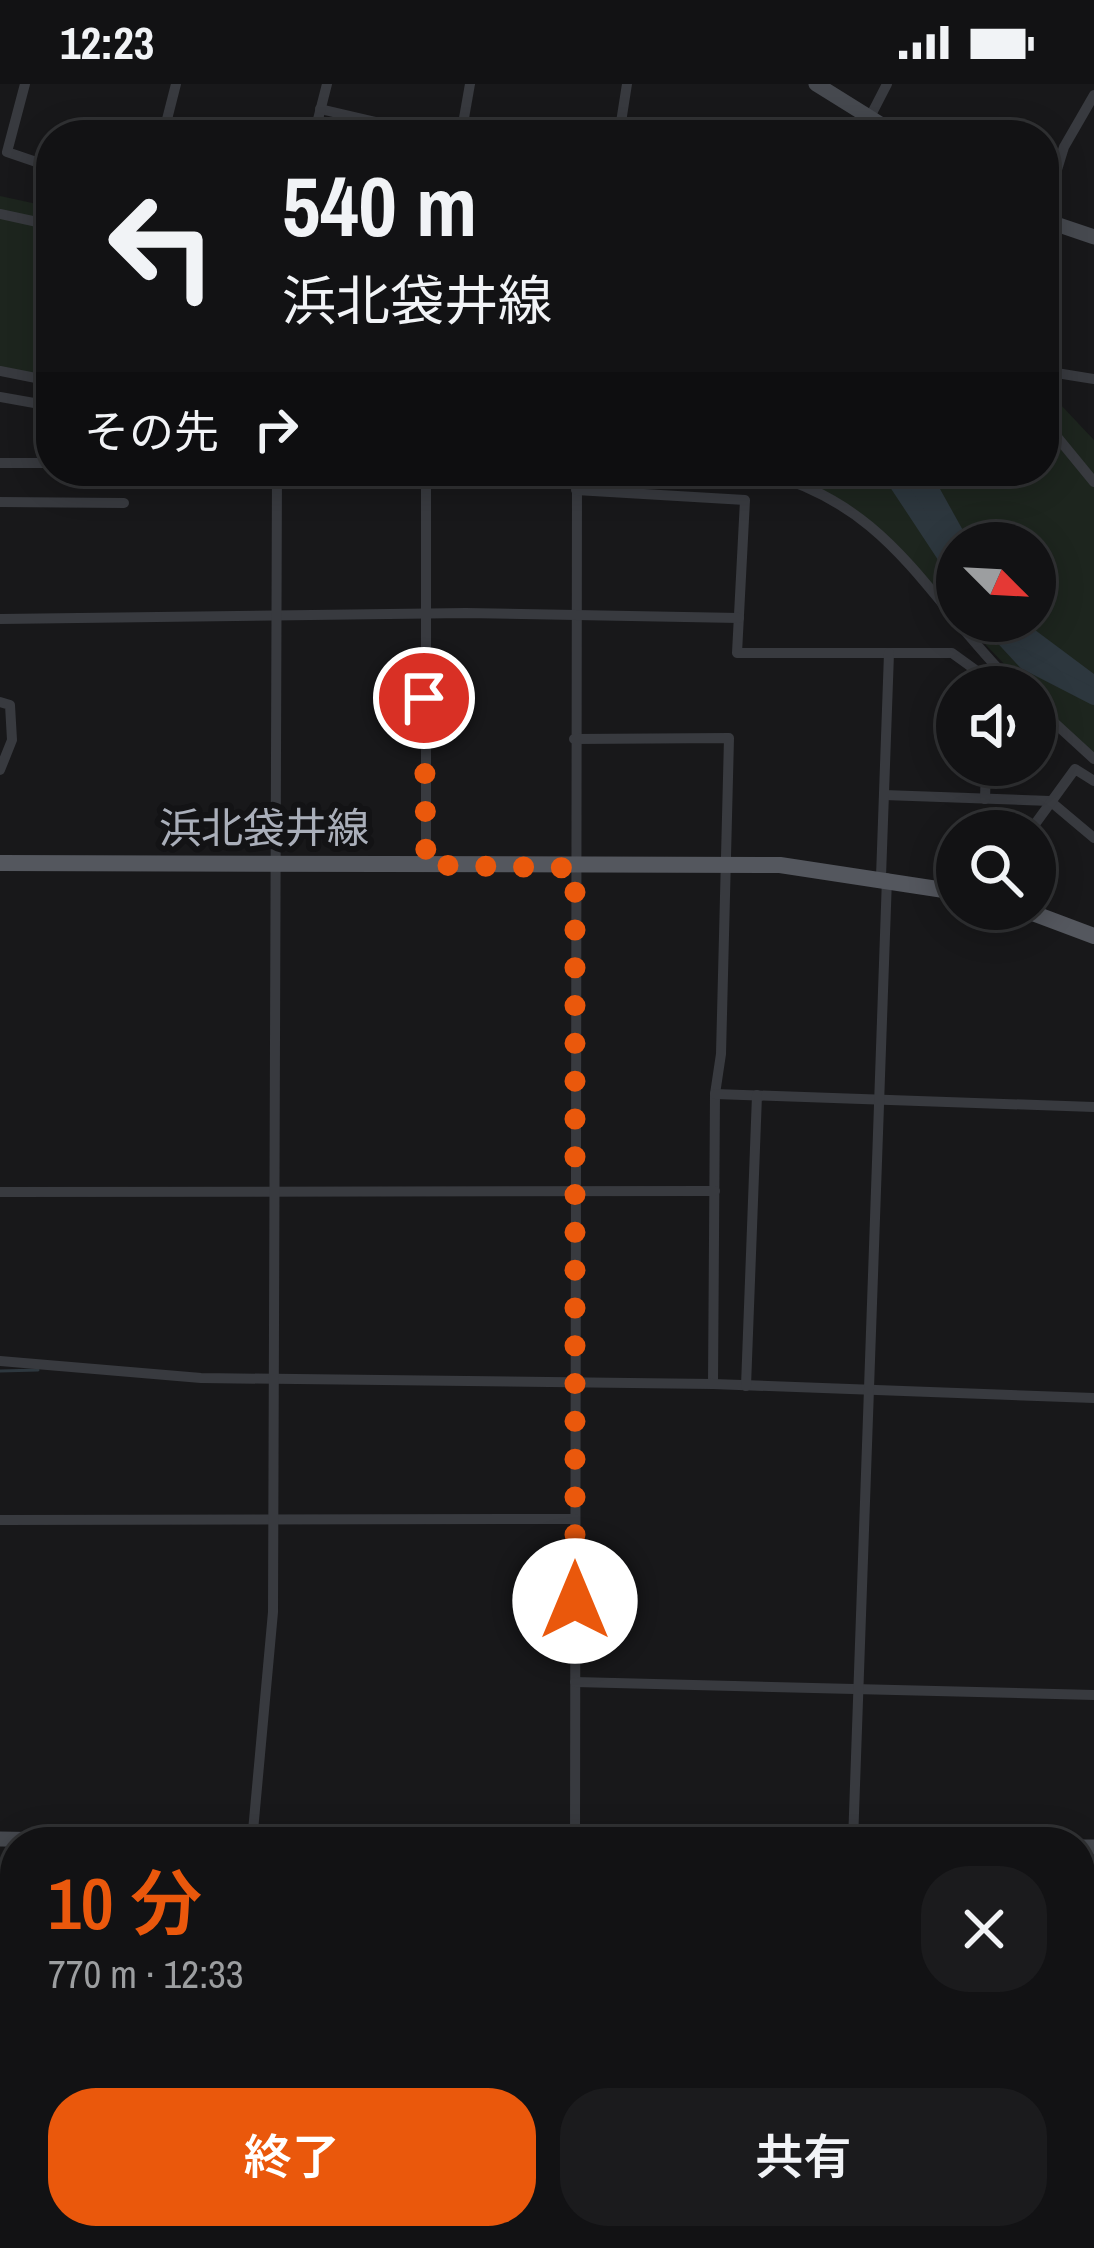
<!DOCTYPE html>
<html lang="ja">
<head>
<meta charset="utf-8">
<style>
  :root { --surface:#121214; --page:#1b1b1d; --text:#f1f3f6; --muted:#9c9ea0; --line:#313234; --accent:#ea580c }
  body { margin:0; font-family:"Archivo Narrow","Noto Sans JP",sans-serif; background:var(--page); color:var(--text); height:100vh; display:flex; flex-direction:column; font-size:45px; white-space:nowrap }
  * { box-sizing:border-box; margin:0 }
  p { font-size:39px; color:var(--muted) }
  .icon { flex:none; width:66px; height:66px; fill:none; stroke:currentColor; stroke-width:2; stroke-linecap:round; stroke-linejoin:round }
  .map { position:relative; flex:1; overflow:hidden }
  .sheet { position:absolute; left:0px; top:1743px; width:1095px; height:423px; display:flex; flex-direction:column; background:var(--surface); border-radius:48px 48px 0 0; box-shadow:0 6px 30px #0003,0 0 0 3px var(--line) }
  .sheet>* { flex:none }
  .top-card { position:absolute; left:36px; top:36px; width:1023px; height:366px; border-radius:48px; box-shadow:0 6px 30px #0003,0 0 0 3px var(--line); background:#121214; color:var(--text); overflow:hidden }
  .needle { width:78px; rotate:114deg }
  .fabs { position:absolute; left:936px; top:438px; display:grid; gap:24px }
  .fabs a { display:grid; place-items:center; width:120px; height:120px; border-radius:50%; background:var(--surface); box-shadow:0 6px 30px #0003,0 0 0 3px var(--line); font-size:60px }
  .pin { position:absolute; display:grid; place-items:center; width:102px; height:102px; color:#fff; margin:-51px; border:6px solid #fff; border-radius:50%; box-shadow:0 3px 12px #0007 }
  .me { position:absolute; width:132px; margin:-66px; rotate:0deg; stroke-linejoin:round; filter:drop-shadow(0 0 9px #0008) }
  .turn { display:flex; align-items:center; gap:42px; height:252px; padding:0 48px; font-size:54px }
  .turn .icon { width:156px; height:156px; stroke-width:2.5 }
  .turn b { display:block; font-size:84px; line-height:102px }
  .then { display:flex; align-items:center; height:114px; padding:0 48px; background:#0003; gap:24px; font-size:45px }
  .round { display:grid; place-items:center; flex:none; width:126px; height:126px; border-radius:48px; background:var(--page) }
  .overview { display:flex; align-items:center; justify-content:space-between; height:204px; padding:0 48px }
  h1 { font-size:72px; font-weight:600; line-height:90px; color:var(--accent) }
  .cta { display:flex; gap:24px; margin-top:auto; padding:24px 48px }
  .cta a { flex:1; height:138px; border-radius:48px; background:var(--accent); color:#fff; font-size:48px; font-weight:600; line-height:138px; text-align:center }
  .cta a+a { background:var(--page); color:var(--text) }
  .status { display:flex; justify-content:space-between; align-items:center; height:84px; padding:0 60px; background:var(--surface); direction:ltr }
  .status svg { height:33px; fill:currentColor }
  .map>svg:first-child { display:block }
</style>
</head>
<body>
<div class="status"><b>12:23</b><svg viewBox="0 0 49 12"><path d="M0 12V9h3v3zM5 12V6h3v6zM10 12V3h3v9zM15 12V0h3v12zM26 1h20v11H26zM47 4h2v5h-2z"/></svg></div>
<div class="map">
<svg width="1094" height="2164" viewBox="0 0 1094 2164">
  <rect width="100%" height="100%" fill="#18181a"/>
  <g fill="#1d251e">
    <polygon points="0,112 51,123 51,298 0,288"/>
    <path d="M1044,303L1094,356V675L1035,613V603H1026L963,537H1035V459H957V531C893,463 851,412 757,387H1044Z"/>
  </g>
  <g fill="#2d373e">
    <polygon points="889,387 930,387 970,459 957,459 957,490"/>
    <polygon points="988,537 1023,537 1094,590 1094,612 1013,566"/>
  </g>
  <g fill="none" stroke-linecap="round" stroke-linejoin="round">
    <polyline stroke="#2d373e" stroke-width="3" points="0,1287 38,1286"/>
    <g stroke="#2d373e" stroke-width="16">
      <polyline points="889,387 957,490"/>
      <polyline points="988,537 1026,578 1094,613"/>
    </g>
    <g stroke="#383a3f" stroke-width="10">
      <polyline points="25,0 7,68 51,83"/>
      <polyline points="320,25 432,51"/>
      <polyline points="870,33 887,0"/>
      <polyline points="163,51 176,0"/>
      <polyline points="314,51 327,0"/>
      <polyline points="461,51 470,0"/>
      <polyline points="619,51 627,0"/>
      <polyline points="1044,128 1064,63 1094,11"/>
      <polyline points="0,130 51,141"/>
      <polyline points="0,287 51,297"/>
      <polyline points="1044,287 1094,295"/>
      <polyline points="0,313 51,322"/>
      <polyline points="1044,337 1094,398"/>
      <polyline points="0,379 51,379"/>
      <polyline points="505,387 577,396 575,1758"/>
      <path d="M759,387C893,421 925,514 1016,603"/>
      <polyline points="576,406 745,416 737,569 952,569 999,603"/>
      <polyline points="0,418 124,419"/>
      <polyline points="0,535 466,529 739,534"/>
      <polyline points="0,618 10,621 12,656 0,686"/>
      <polyline points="1035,621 1094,675"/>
      <polyline points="574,655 729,654 721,970 715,1010 713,1300"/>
      <polyline points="884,711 1050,717 1094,754"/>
      <polyline points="985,715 986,681"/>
      <polyline points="1030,747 1075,685 1094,697"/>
      <polyline points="426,781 426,387"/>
      <polyline points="881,793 889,569"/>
      <polyline points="715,1010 1094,1023"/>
      <polyline points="0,1108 715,1107"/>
      <polyline points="0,1277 201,1294 713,1300 1094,1314"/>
      <polyline points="746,1302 757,1011"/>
      <polyline points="0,1436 575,1435"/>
      <polyline points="575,1598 1094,1611"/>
      <polyline points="252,1758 273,1528 277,387"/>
      <polyline points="853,1758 887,794"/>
      <polyline points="1080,1912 1094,1912"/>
      <polyline points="0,2031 15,2031"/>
      <polyline points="1080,2072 1094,2072"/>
      <polyline points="235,2164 236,2151"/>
      <polyline points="560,2164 560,2151"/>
      <polyline points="684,2164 684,2151"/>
      <polyline points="840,2164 840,2151"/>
    </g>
    <g stroke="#46494f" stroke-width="15">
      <polyline points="816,0 898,51"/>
      <polyline points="1044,136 1094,153"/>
      <polyline points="0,1755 177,1758"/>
      <polyline points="1080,1763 1094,1763"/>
    </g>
    <g stroke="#54575e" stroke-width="16">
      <polyline points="0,779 780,781 957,808"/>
      <polyline points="1022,825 1094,852"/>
    </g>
  </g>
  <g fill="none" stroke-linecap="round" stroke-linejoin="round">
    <polyline stroke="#ea580c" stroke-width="21" stroke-dasharray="0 37.8" points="424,614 426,781 575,784 575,1517"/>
  </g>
  <g text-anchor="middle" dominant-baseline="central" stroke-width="12" stroke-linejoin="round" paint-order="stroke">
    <g font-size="42" fill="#aaafba" stroke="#131315">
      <text x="264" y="744">浜北袋井線</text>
    </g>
  </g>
</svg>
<div class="fabs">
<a><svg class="needle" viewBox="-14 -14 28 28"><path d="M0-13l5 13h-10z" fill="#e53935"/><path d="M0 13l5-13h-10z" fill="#9c9ea0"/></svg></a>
<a><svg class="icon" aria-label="sound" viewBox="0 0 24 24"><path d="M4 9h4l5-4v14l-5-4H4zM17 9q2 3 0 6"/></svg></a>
<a><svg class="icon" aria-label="search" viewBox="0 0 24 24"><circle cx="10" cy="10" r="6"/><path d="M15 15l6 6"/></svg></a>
</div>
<div class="pin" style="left:424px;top:614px;background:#d93025"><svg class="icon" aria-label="arrive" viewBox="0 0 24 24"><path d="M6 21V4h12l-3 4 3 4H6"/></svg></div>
<svg class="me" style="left:575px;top:1517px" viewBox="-20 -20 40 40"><circle r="19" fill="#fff"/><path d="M0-13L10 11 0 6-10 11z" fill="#ea580c"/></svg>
<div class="top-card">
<div class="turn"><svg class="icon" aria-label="left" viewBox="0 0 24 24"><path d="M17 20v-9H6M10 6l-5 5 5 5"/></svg><div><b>540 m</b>浜北袋井線</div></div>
<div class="then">その先<svg class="icon" aria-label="right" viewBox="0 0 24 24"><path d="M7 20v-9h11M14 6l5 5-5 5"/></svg></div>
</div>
<section class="sheet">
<div class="overview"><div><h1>10 分</h1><p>770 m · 12:33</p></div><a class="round"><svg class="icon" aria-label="close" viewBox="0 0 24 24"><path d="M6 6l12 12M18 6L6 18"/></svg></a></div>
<div class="cta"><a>終了</a><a>共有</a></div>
</section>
</div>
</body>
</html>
